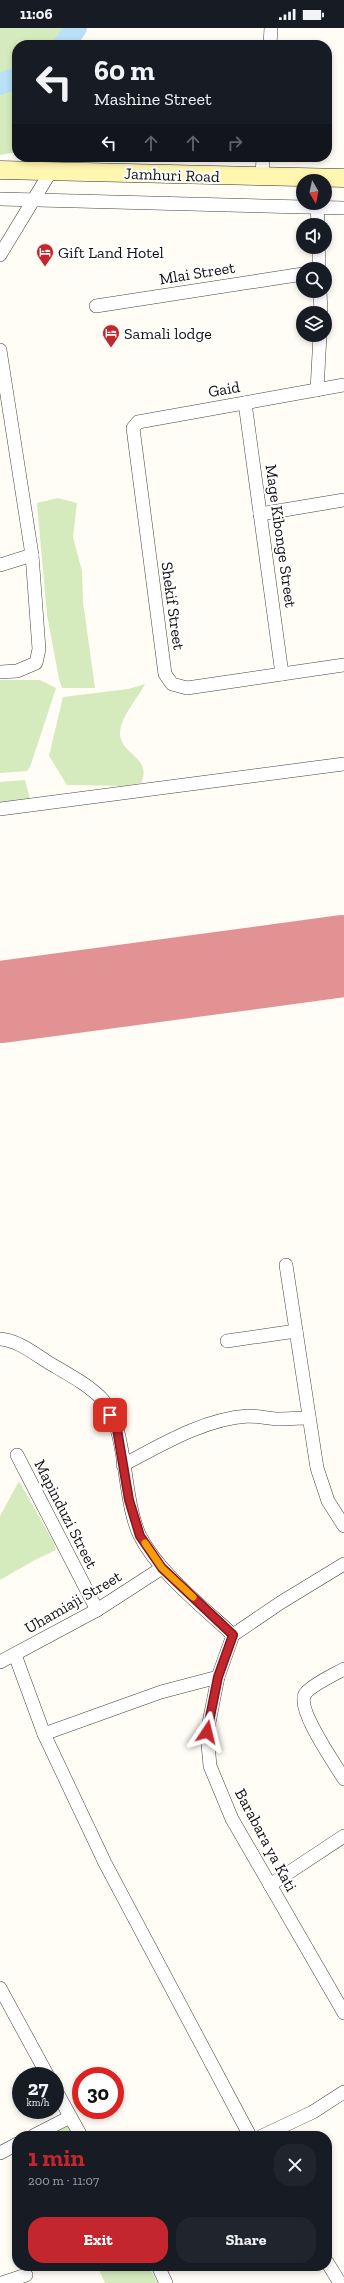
<!DOCTYPE html>
<html lang="en">
<head>
<meta charset="utf-8">
<style>
  :root { --surface:#171b24; --page:#20242c; --text:#f1f3f6; --muted:#9ea1a6; --accent:#c4262e }
  body { margin:0; font-family:"Zilla Slab",serif; background:var(--page); color:var(--text); height:100vh; display:flex; flex-direction:column; font-size:15px; white-space:nowrap }
  * { box-sizing:border-box; margin:0 }
  p { font-size:13px; color:var(--muted) }
  .icon { flex:none; width:22px; height:22px; fill:none; stroke:currentColor; stroke-width:2; stroke-linecap:round; stroke-linejoin:round }
  .map { position:relative; flex:1; overflow:hidden }
  .drawer { position:absolute; left:12px; top:2103px; width:320px; height:140px; display:flex; flex-direction:column; background:var(--surface); border-radius:16px; box-shadow:0 2px 6px #0003 }
  .drawer>* { flex:none }
  .banner { position:absolute; left:12px; top:12px; width:320px; height:122px; border-radius:16px; box-shadow:0 2px 6px #0003; background:#171b24; color:var(--text); overflow:hidden }
  .needle { width:26px; rotate:171deg }
  .buttons { position:absolute; left:296px; top:146px; display:grid; gap:8px }
  .buttons a { display:grid; place-items:center; width:36px; height:36px; border-radius:50%; background:var(--surface); box-shadow:0 2px 6px #0003; font-size:20px }
  .speed { position:absolute; left:12px; top:2039px; display:flex; gap:8px; font-size:20px; font-weight:700; text-align:center }
  .speed>* { display:grid; place-content:center; width:52px; height:52px; border-radius:50%; background:var(--surface); box-shadow:0 2px 6px #0003; line-height:1 }
  .speed small { font-size:10px; font-weight:400 }
  .speed .limit { border:6px solid #d22; background:#fff; color:#111 }
  .pin { position:absolute; display:grid; place-items:center; width:34px; height:34px; color:#fff; margin:-17px; border-radius:8px; box-shadow:0 2px 6px #0006 }
  .me { position:absolute; width:44px; margin:-22px; rotate:10deg; stroke-linejoin:round; filter:drop-shadow(0 0 3px #0008) }
  .turn { display:flex; align-items:center; gap:14px; height:84px; padding:0 16px; font-size:18px }
  .turn .icon { width:52px; height:52px; stroke-width:2.5 }
  .turn b { display:block; font-size:28px; line-height:34px }
  .lanes { display:flex; align-items:center; height:38px; padding:0 16px; background:#0003; justify-content:center; gap:20px; direction:ltr }
  .lanes .off { opacity:.35 }
  .round { display:grid; place-items:center; flex:none; width:42px; height:42px; border-radius:16px; background:var(--page) }
  .overview { display:flex; align-items:center; justify-content:space-between; height:68px; padding:0 16px }
  h1 { font-size:24px; font-weight:700; line-height:30px; color:var(--accent) }
  .button { display:flex; gap:8px; margin-top:auto; padding:8px 16px }
  .button a { flex:1; height:46px; border-radius:16px; background:var(--accent); color:#fff; font-size:16px; font-weight:700; line-height:46px; text-align:center }
  .button a+a { background:var(--page); color:var(--text) }
  .status { display:flex; justify-content:space-between; align-items:center; height:28px; padding:0 20px; background:var(--surface); direction:ltr }
  .status svg { height:11px; fill:currentColor }
  .map>svg:first-child { display:block }
</style>
</head>
<body>
<div class="status"><b>11:06</b><svg viewBox="0 0 49 12"><path d="M0 12V9h3v3zM5 12V6h3v6zM10 12V3h3v9zM15 12V0h3v12zM26 1h20v11H26zM47 4h2v5h-2z"/></svg></div>
<div class="map">
<svg width="344" height="2255" viewBox="0 0 344 2255">
  <rect width="100%" height="100%" fill="#fffdf5"/>
  <g fill="#d5ebbd">
    <polygon points="0,0 79,0 66,17 17,17 17,124 0,127"/>
    <polygon points="58,470 77,475 73,509 82,543 83,574 95,660 62,660 59,651 47,587 37,475"/>
    <polygon points="0,652 40,652 56,660 30,739 27,743 0,745"/>
    <path d="M145,656C138,670 121,688 120,705C120,727 153,729 141,755L123,758L67,757L49,728L63,669L128,661Z"/>
    <polygon points="25,752 30,771 0,774 0,754"/>
    <polygon points="19,1453 54,1515 56,1522 33,1533 0,1552 0,1488"/>
    <polygon points="68,2098 73,2108 49,2108"/>
    <polygon points="97,2238 148,2238 158,2255 105,2255"/>
  </g>
  <g fill="none" stroke-linecap="round" stroke-linejoin="round">
    <g stroke="#b9e0f7" stroke-width="22">
      <polyline points="64,17 76,0"/>
      <polyline points="0,56 17,50"/>
    </g>
    <polyline stroke="#e29292" stroke-width="82" points="0,974 344,928"/>
    <g stroke="#444" stroke-width="14">
      <g id="minor">
        <polyline points="270,17 271,0"/>
        <polyline points="262,149 263,129"/>
        <polyline points="0,171 344,180"/>
        <polyline points="317,175 318,197"/>
        <polyline points="319,219 319,241"/>
        <polyline points="0,227 51,143"/>
        <polyline points="320,263 321,285"/>
        <polyline points="96,278 303,246"/>
        <polyline points="0,322 32,527 39,621 36,635 17,643 0,644"/>
        <polyline points="344,357 138,394 133,400 165,646 172,656 187,660 344,637"/>
        <polyline points="317,362 320,307"/>
        <polyline points="245,375 282,646"/>
        <polyline points="260,486 344,472"/>
        <polyline points="0,537 32,527"/>
        <polyline points="0,781 344,736"/>
        <polyline points="286,1237 317,1440 328,1473 344,1498"/>
        <path d="M0,1311C18,1312 36,1327 51,1336C68,1346 89,1357 103,1372C128,1401 122,1471 140,1508C158,1544 204,1580 233,1607"/>
        <polyline points="227,1313 296,1303"/>
        <polyline points="17,1427 97,1582"/>
        <path d="M123,1437C161,1417 203,1391 248,1388C257,1388 266,1390 276,1391C287,1391 298,1390 309,1390"/>
        <polyline points="344,1536 280,1575 233,1607 218,1649 207,1705 210,1738 232,1791 344,1985"/>
        <polyline points="15,1627 44,1706 105,1835 250,2108"/>
        <polyline points="0,1634 97,1582 162,1540"/>
        <path d="M344,1641C335,1646 310,1658 305,1666C296,1681 335,1736 344,1751"/>
        <polyline points="44,1706 161,1664 218,1649"/>
        <polyline points="270,1857 344,1808"/>
        <polyline points="0,1960 48,2048"/>
        <polyline points="55,2061 81,2108"/>
        <polyline points="33,2108 70,2089"/>
        <polyline points="262,2108 313,2084 344,2064"/>
        <polyline points="0,2125 17,2116"/>
        <polyline points="327,2234 340,2255"/>
        <polyline points="158,2238 166,2255"/>
        <polyline points="2,2255 26,2247"/>
      </g>
    </g>
    <g stroke="#333" stroke-width="19">
      <polyline id="secondary" points="0,142 344,150"/>
    </g>
    <use href="#minor" stroke="#fff" stroke-width="13"/>
    <use href="#secondary" stroke="#fff6b0" stroke-width="18"/>
  </g>
  <g fill="none" stroke-linecap="round" stroke-linejoin="round">
    <g stroke="#7f191e" stroke-width="10">
      <polyline id="route" points="110,1387 117,1401 129,1472 140,1508 162,1540 233,1607 218,1649 207,1704"/>
    </g>
    <use href="#route" stroke="#c4262e" stroke-width="7"/>
    <polyline stroke="#f59e0b" stroke-width="7" points="145,1515 162,1540 193,1569"/>
  </g>
  <defs>
    <g id="hotel-pin" transform="scale(0.9)"><path d="M0 17L-7.5 6A9.5 9.5 0 1 1 7.5 6Z" fill="#c4262e" stroke="#fff"/><path d="M-6-4.5h1.5V1H6V5H4.5V3h-9V5H-6ZM-4 0a1.8 1.8 0 1 1 3.6 0ZM.5 0V-2.5h3Q6-2.5 6 0Z" fill="#fff"/></g>
  </defs>
  <g fill-rule="evenodd">
    <use href="#hotel-pin" x="45" y="224"/>
    <use href="#hotel-pin" x="111" y="305"/>
  </g>
  <g text-anchor="middle" dominant-baseline="central" stroke-width="4" stroke-linejoin="round" paint-order="stroke">
    <g font-size="16" fill="#111" stroke="#fff">
      <text transform="translate(172 147) rotate(2)">Jamhuri Road</text>
      <text transform="translate(197 245) rotate(-9)">Mlai Street</text>
      <text transform="translate(224 361) rotate(-10)">Gaid</text>
      <text transform="translate(281 508) rotate(82)">Mage Kibonge Street</text>
      <text transform="translate(173 578) rotate(82)">Shekif Street</text>
      <text transform="translate(66 1486) rotate(63)">Mapinduzi Street</text>
      <text transform="translate(73 1574) rotate(-30)">Uhamiaji Street</text>
      <text transform="translate(266 1812) rotate(62)">Barabara ya Kati</text>
    </g>
    <g font-size="16" fill="#111" stroke="#fff" text-anchor="start">
      <text x="58" y="224">Gift Land Hotel</text>
      <text x="124" y="305">Samali lodge</text>
    </g>
  </g>
</svg>
<div class="buttons">
<a><svg class="needle" viewBox="-14 -14 28 28"><path d="M0-13l5 13h-10z" fill="#e53935"/><path d="M0 13l5-13h-10z" fill="#9ea1a6"/></svg></a>
<a><svg class="icon" aria-label="sound" viewBox="0 0 24 24"><path d="M4 9h4l5-4v14l-5-4H4zM17 9q2 3 0 6"/></svg></a>
<a><svg class="icon" aria-label="search" viewBox="0 0 24 24"><circle cx="10" cy="10" r="6"/><path d="M15 15l6 6"/></svg></a>
<a><svg class="icon" aria-label="layers" viewBox="0 0 24 24"><path d="M12 4l9 5-9 5-9-5zM3 14l9 5 9-5"/></svg></a>
</div>
<div class="speed"><div>27<small>km/h</small></div><div class="limit">30</div></div>
<div class="pin" style="left:110px;top:1387px;background:#d93025"><svg class="icon" aria-label="arrive" viewBox="0 0 24 24"><path d="M6 21V4h12l-3 4 3 4H6"/></svg></div>
<svg class="me" style="left:207px;top:1704px" viewBox="-20 -20 40 40"><path d="M0-17L14 15 0 8-14 15z" fill="#c4262e" stroke="#fff" stroke-width="4"/></svg>
<div class="banner">
<div class="turn"><svg class="icon" aria-label="left" viewBox="0 0 24 24"><path d="M17 20v-9H6M10 6l-5 5 5 5"/></svg><div><b>60 m</b>Mashine Street</div></div>
<div class="lanes"><svg class="icon" aria-label="left" viewBox="0 0 24 24"><path d="M17 20v-9H6M10 6l-5 5 5 5"/></svg><svg class="icon off" aria-label="ahead" viewBox="0 0 24 24"><path d="M12 20V5M6 11l6-6 6 6"/></svg><svg class="icon off" aria-label="ahead" viewBox="0 0 24 24"><path d="M12 20V5M6 11l6-6 6 6"/></svg><svg class="icon off" aria-label="right" viewBox="0 0 24 24"><path d="M7 20v-9h11M14 6l5 5-5 5"/></svg></div>
</div>
<section class="drawer">
<div class="overview"><div><h1>1 min</h1><p>200 m · 11:07</p></div><a class="round"><svg class="icon" aria-label="close" viewBox="0 0 24 24"><path d="M6 6l12 12M18 6L6 18"/></svg></a></div>
<div class="button"><a>Exit</a><a>Share</a></div>
</section>
</div>
</body>
</html>
